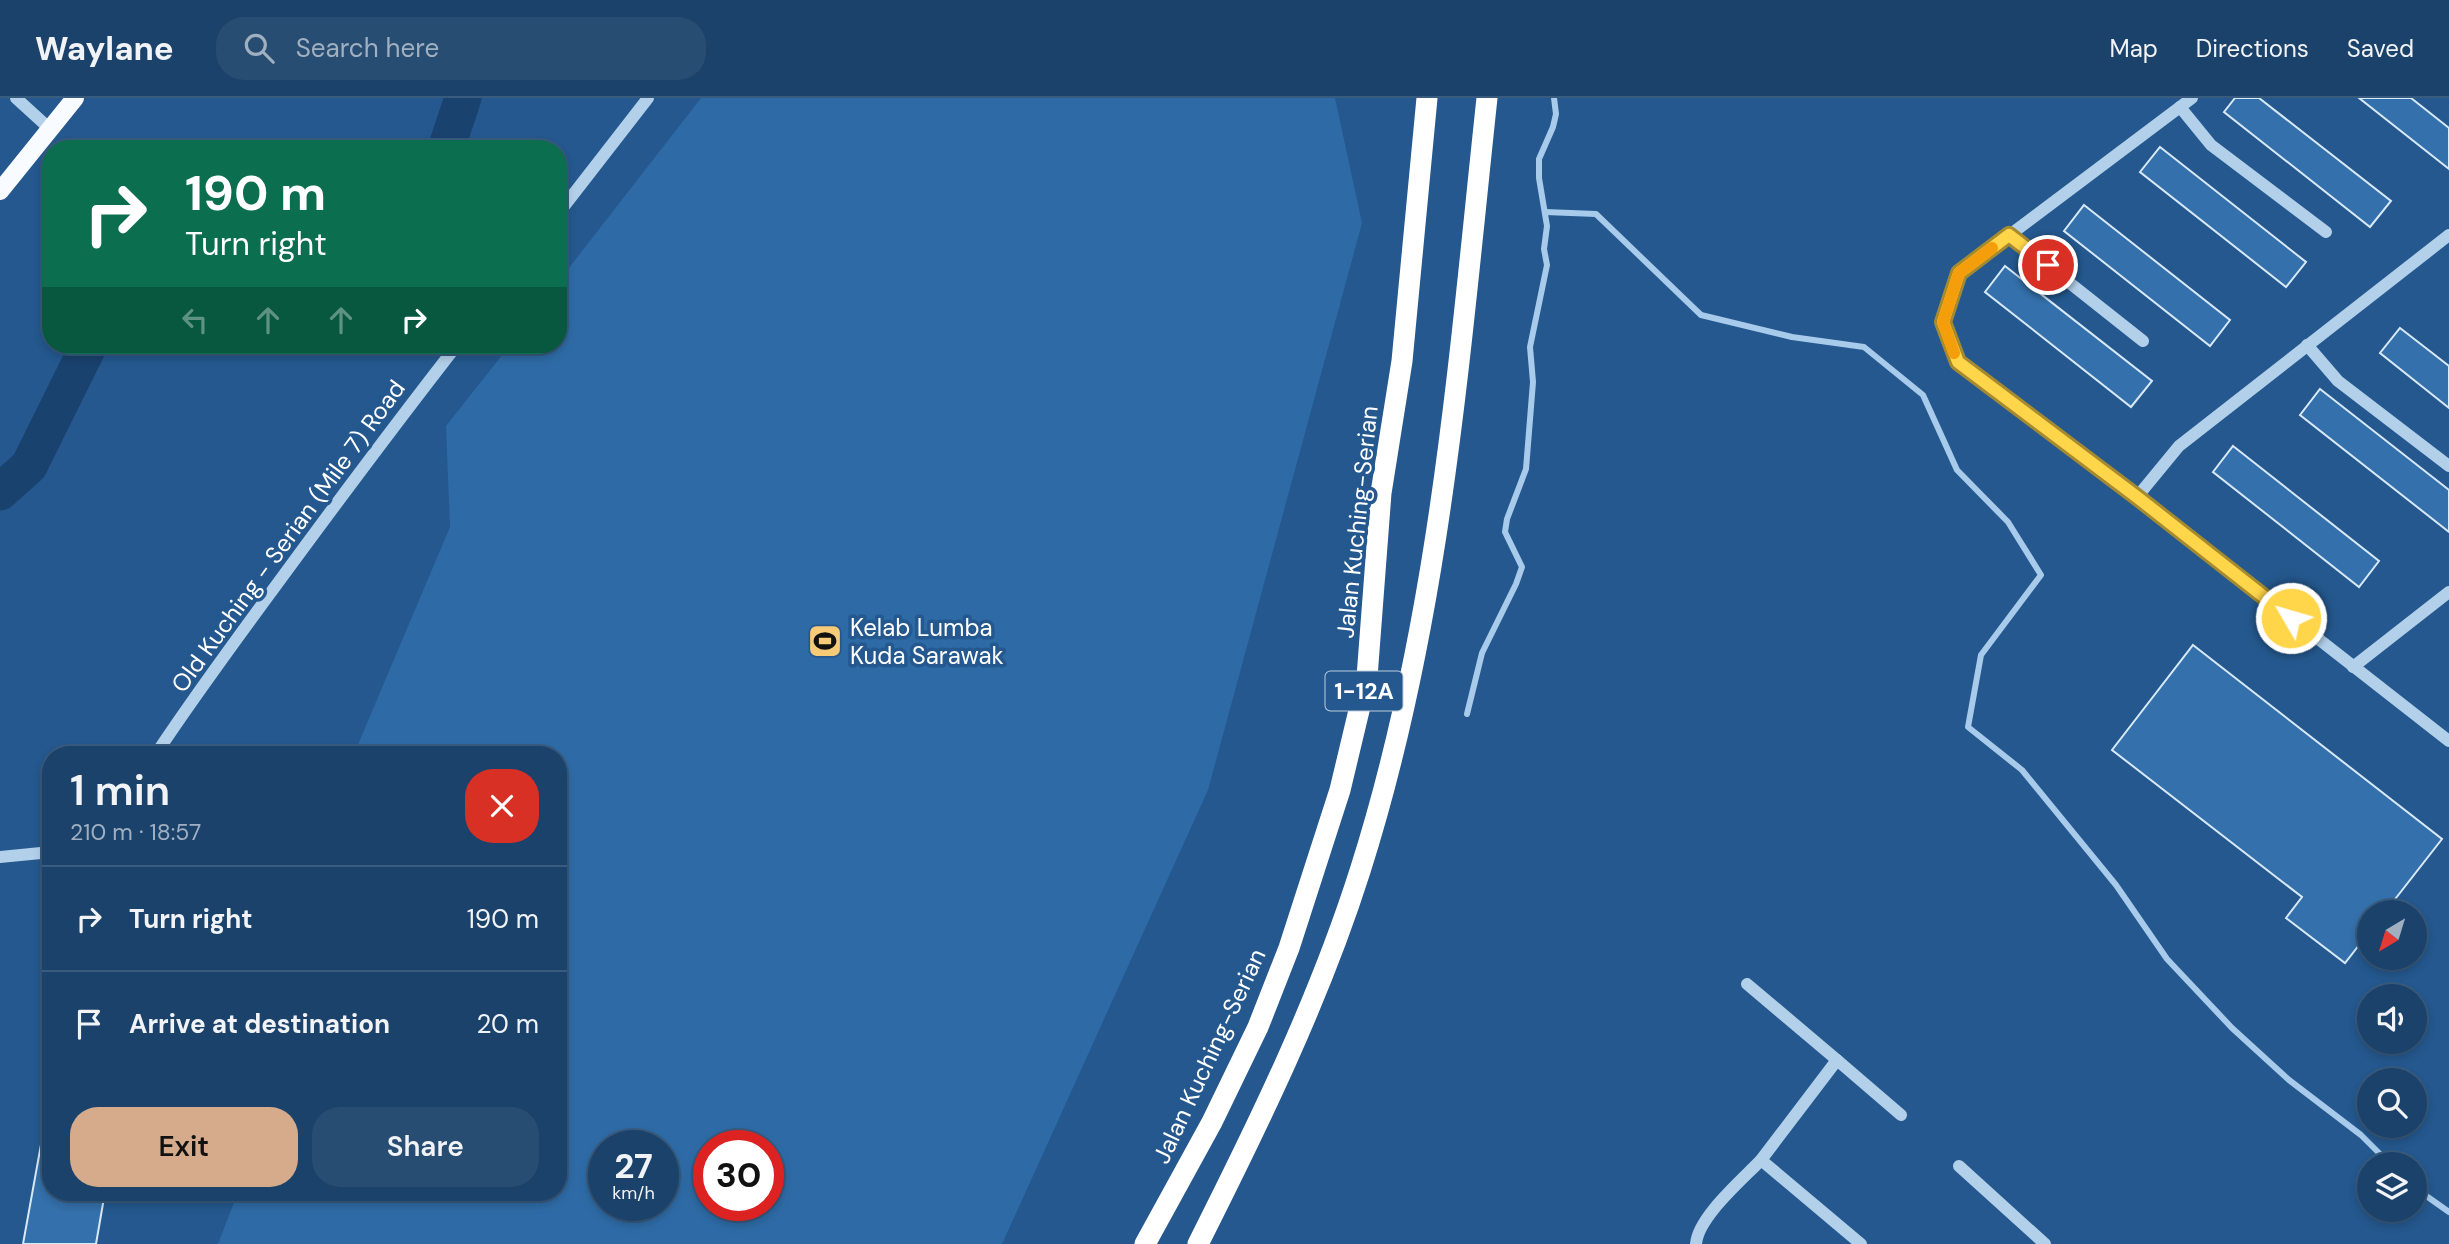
<!DOCTYPE html>
<html lang="en">
<head>
<meta charset="utf-8">
<style>
  :root { --surface:#1b426a; --page:#284d72; --text:#f1f3f6; --muted:#a0b0c1; --line:#395b7e; --accent:#d6ab8b }
  body { margin:0; font-family:"DM Sans",sans-serif; background:var(--page); color:var(--text); height:100vh; display:flex; flex-direction:column; font-size:26px; white-space:nowrap }
  * { box-sizing:border-box; margin:0 }
  p { font-size:23px; color:var(--muted) }
  .icon { flex:none; width:38px; height:38px; fill:none; stroke:currentColor; stroke-width:2; stroke-linecap:round; stroke-linejoin:round }
  .map { position:relative; flex:1; overflow:hidden }
  .sheet { position:absolute; left:42px; top:648px; width:525px; height:455px; display:flex; flex-direction:column; background:var(--surface); border-radius:28px; box-shadow:0 4px 10px #0003,0 0 0 2px var(--line) }
  .sheet>* { flex:none }
  .hud { position:absolute; left:42px; top:42px; width:525px; height:214px; border-radius:28px; box-shadow:0 4px 10px #0003,0 0 0 2px var(--line); background:#0b6e4f; color:#fff; overflow:hidden }
  .needle { width:46px; rotate:218deg }
  .fabs { position:absolute; left:2357px; top:802px; display:grid; gap:14px }
  .fabs a { display:grid; place-items:center; width:70px; height:70px; border-radius:50%; background:var(--surface); box-shadow:0 4px 10px #0003,0 0 0 2px var(--line); font-size:35px }
  .speed { position:absolute; left:588px; top:1032px; display:flex; gap:14px; font-size:35px; font-weight:700; text-align:center }
  .speed>* { display:grid; place-content:center; width:91px; height:91px; border-radius:50%; background:var(--surface); box-shadow:0 4px 10px #0003,0 0 0 2px var(--line); line-height:1 }
  .speed small { font-size:18px; font-weight:400 }
  .speed .limit { border:10px solid #d22; background:#fff; color:#111 }
  .pin { position:absolute; display:grid; place-items:center; width:60px; height:60px; color:#fff; margin:-30px; border:4px solid #fff; border-radius:50%; box-shadow:0 2px 7px #0007 }
  .me { position:absolute; width:77px; margin:-38px; rotate:308deg; stroke-linejoin:round; filter:drop-shadow(0 0 5px #0008) }
  .turn { display:flex; align-items:center; gap:24px; height:147px; padding:0 28px; font-size:32px }
  .turn .icon { width:91px; height:91px; stroke-width:2.5 }
  .turn b { display:block; font-size:49px; line-height:60px }
  .lanes { display:flex; align-items:center; height:66px; padding:0 28px; background:#0003; justify-content:center; gap:35px; direction:ltr }
  .lanes .off { opacity:.35 }
  .round { display:grid; place-items:center; flex:none; width:74px; height:74px; border-radius:28px; background:var(--page) }
  .head { display:flex; align-items:center; justify-content:space-between; height:119px; padding:0 28px }
  h1 { font-size:42px; font-weight:600; line-height:52px }
  .cta { display:flex; gap:14px; margin-top:auto; padding:14px 28px }
  .cta a { flex:1; height:80px; border-radius:28px; background:var(--accent); color:#111; font-size:28px; font-weight:600; line-height:80px; text-align:center }
  .cta a+a { background:var(--page); color:var(--text) }
  ul { padding:0; list-style:none }
  li { display:flex; align-items:center; gap:21px; height:105px; padding:0 28px; border-top:2px solid var(--line) }
  li div { flex:1 }
  li b { display:block; font-size:26px }
  li em { font-style:normal }
  header { display:flex; align-items:center; gap:42px; box-sizing:border-box; height:98px; padding:0 35px; background:var(--surface); border-bottom:2px solid var(--line) }
  header strong { font-size:33px }
  nav { display:flex; gap:38px; margin-inline-start:auto; font-size:24px }
  .search { width:490px; height:63px; background:var(--page); display:flex; align-items:center; gap:18px; box-sizing:border-box; padding:0 24px; border-radius:28px; color:var(--muted); font-size:26px }
  .map>svg:first-child { display:block }
</style>
</head>
<body>
<header>
<strong>Waylane</strong>
<div class="search"><svg class="icon" aria-label="search" viewBox="0 0 24 24"><circle cx="10" cy="10" r="6"/><path d="M15 15l6 6"/></svg>Search here</div>
<nav><a>Map</a><a>Directions</a><a>Saved</a></nav>
</header>
<div class="map">
<svg width="2449" height="1146" viewBox="0 0 2449 1146">
  <rect width="100%" height="100%" fill="#24588e"/>
  <path fill="#2e6ba6" fill-rule="evenodd" d="M701,0H1335L1362,125L1208,692L1002,1146H218L238,1094H558V656H354L450,429L446,328L510,247H558V184ZM604,1048H663V1108H604ZM768,1048V1108H709V1048Z"/>
  <g fill="none" stroke-linecap="round" stroke-linejoin="round">
    <g stroke="#a8cbec" stroke-width="6">
      <polyline points="1545,114 1596,116 1701,217 1792,239 1864,249 1923,297 1957,372 2008,424 2041,477 1981,557 1968,629 2022,672 2116,787 2167,861 2232,930 2289,982 2361,1037 2390,1066"/>
      <polyline points="1467,616 1482,555 1516,486 1522,469 1505,434 1507,421 1526,371 1533,284 1530,249 1547,167 1544,151 1547,128 1539,80 1539,61 1553,29 1556,16 1554,0"/>
      <polyline points="2415,1090 2449,1114"/>
    </g>
    <g stroke="#19426e" stroke-width="37">
      <polyline points="446,51 463,0"/>
      <polyline points="0,394 29,368 89,247"/>
    </g>
  </g>
  <g fill="#3470ab" stroke="#d8e9f8" stroke-width="2">
    <polygon points="2235,0 2259,0 2391,103 2370,129 2224,14"/>
    <polygon points="2359,0 2411,0 2449,30 2449,71"/>
    <polygon points="2160,49 2306,164 2286,189 2140,74"/>
    <polygon points="2084,107 2230,222 2210,248 2064,133"/>
    <polygon points="2005,168 2152,283 2131,309 1985,194"/>
    <polygon points="2400,230 2449,268 2449,310 2380,255"/>
    <polygon points="2320,291 2449,392 2449,434 2300,317"/>
    <polygon points="2233,348 2379,463 2359,489 2213,374"/>
    <polygon points="2193,547 2442,741 2385,814 2370,814 2370,833 2345,865 2286,820 2302,799 2112,652"/>
    <polygon points="42,1041 51,1042 51,1094 105,1094 96,1146 23,1146"/>
  </g>
  <g fill="none" stroke-linecap="round" stroke-linejoin="round">
    <g stroke="#b3d0eb" stroke-width="12">
      <polyline points="16,0 50,31"/>
      <polyline points="2192,0 1959,175 1943,224 1958,264 2137,399 2449,643"/>
      <polyline points="2180,9 2211,47 2326,134"/>
      <polyline points="558,116 648,0"/>
      <polyline points="2009,137 2143,243"/>
      <polyline points="2307,247 2338,283 2449,368"/>
      <polyline points="2137,399 2179,348 2449,137"/>
      <polyline points="2353,569 2449,494"/>
      <path d="M156,656C195,597 238,539 280,482C338,403 397,324 457,247"/>
      <polyline points="0,759 51,754"/>
      <polyline points="1747,886 1837,962"/>
      <polyline points="1959,1068 2045,1146"/>
      <path d="M1696,1146C1698,1119 1742,1082 1761,1062"/>
      <polyline points="1861,1146 1761,1062 1837,962 1901,1017"/>
    </g>
    <polyline stroke="#f8fbff" stroke-width="18" points="0,93 75,0"/>
    <g stroke="#fff" stroke-width="21">
      <polyline points="1145,1146 1212,1024 1258,929 1289,850 1340,692 1367,579 1381,395 1402,263 1427,0"/>
      <path d="M1198,1146C1259,1025 1319,902 1360,773C1440,522 1459,260 1487,0"/>
    </g>
  </g>
  <g fill="none" stroke-linecap="round" stroke-linejoin="round">
    <g stroke="#a68a30" stroke-width="18">
      <polyline id="route" points="2048,167 2009,137 1959,175 1943,224 1958,264 2137,399 2291,520"/>
    </g>
    <use href="#route" stroke="#ffd54a" stroke-width="12"/>
    <polyline stroke="#f59e0b" stroke-width="12" points="1954,255 1943,224 1959,175 1992,150"/>
  </g>
  <defs>
    <g id="stadium-square" transform="scale(1.75)"><rect x="-9" y="-9" width="18" height="18" rx="4" fill="#f6ca77" stroke="#24588e"/><path d="M0-5a6.5 5 0 1 0 0 10a6.5 5 0 1 0 0-10ZM-3.5-1.8h7v3.6h-7Z" fill="#111"/></g>
  </defs>
  <g fill-rule="evenodd">
    <use href="#stadium-square" x="825" y="543"/>
  </g>
  <g text-anchor="middle" dominant-baseline="central" stroke-width="7" stroke-linejoin="round" paint-order="stroke">
    <rect fill="#24588e" stroke="#bdcddd" stroke-width="2" x="1325.5" y="573.5" width="77" height="39" rx="5"/>
    <g font-size="23" font-weight="bold" fill="#fff">
      <text x="1364" y="593">1-12A</text>
    </g>
    <g font-size="24" fill="#fff" stroke="#24588e">
      <text transform="translate(1357 424) rotate(-84)">Jalan Kuching-Serian</text>
      <text transform="translate(288 438) rotate(-54)">Old Kuching - Serian (Mile 7) Road</text>
      <text transform="translate(1209 958) rotate(-65)">Jalan Kuching-Serian</text>
    </g>
    <g font-size="24" fill="#fff" stroke="#24588e" text-anchor="start">
      <text x="850" y="529">Kelab Lumba<tspan x="850" dy="28">Kuda Sarawak</tspan></text>
    </g>
  </g>
</svg>
<div class="fabs">
<a><svg class="needle" viewBox="-14 -14 28 28"><path d="M0-13l5 13h-10z" fill="#e53935"/><path d="M0 13l5-13h-10z" fill="#a0b0c1"/></svg></a>
<a><svg class="icon" aria-label="sound" viewBox="0 0 24 24"><path d="M4 9h4l5-4v14l-5-4H4zM17 9q2 3 0 6"/></svg></a>
<a><svg class="icon" aria-label="search" viewBox="0 0 24 24"><circle cx="10" cy="10" r="6"/><path d="M15 15l6 6"/></svg></a>
<a><svg class="icon" aria-label="layers" viewBox="0 0 24 24"><path d="M12 4l9 5-9 5-9-5zM3 14l9 5 9-5"/></svg></a>
</div>
<div class="speed"><div>27<small>km/h</small></div><div class="limit">30</div></div>
<div class="pin" style="left:2048px;top:167px;background:#d93025"><svg class="icon" aria-label="arrive" viewBox="0 0 24 24"><path d="M6 21V4h12l-3 4 3 4H6"/></svg></div>
<svg class="me" style="left:2291px;top:520px" viewBox="-20 -20 40 40"><circle r="17" fill="#ffd54a" stroke="#fff" stroke-width="3"/><path d="M0-11L8 9 0 5-8 9z" fill="#fff"/></svg>
<div class="hud">
<div class="turn"><svg class="icon" aria-label="right" viewBox="0 0 24 24"><path d="M7 20v-9h11M14 6l5 5-5 5"/></svg><div><b>190 m</b>Turn right</div></div>
<div class="lanes"><svg class="icon off" aria-label="left" viewBox="0 0 24 24"><path d="M17 20v-9H6M10 6l-5 5 5 5"/></svg><svg class="icon off" aria-label="ahead" viewBox="0 0 24 24"><path d="M12 20V5M6 11l6-6 6 6"/></svg><svg class="icon off" aria-label="ahead" viewBox="0 0 24 24"><path d="M12 20V5M6 11l6-6 6 6"/></svg><svg class="icon" aria-label="right" viewBox="0 0 24 24"><path d="M7 20v-9h11M14 6l5 5-5 5"/></svg></div>
</div>
<section class="sheet">
<div class="head"><div><h1>1 min</h1><p>210 m · 18:57</p></div><a class="round" style="background:#d93025;color:#fff"><svg class="icon" aria-label="close" viewBox="0 0 24 24"><path d="M6 6l12 12M18 6L6 18"/></svg></a></div>
<ul>
<li><svg class="icon" aria-label="right" viewBox="0 0 24 24"><path d="M7 20v-9h11M14 6l5 5-5 5"/></svg><div><b>Turn right</b></div><em>190 m</em></li>
<li><svg class="icon" aria-label="arrive" viewBox="0 0 24 24"><path d="M6 21V4h12l-3 4 3 4H6"/></svg><div><b>Arrive at destination</b></div><em>20 m</em></li>
</ul>
<div class="cta"><a>Exit</a><a>Share</a></div>
</section>
</div>
</body>
</html>
